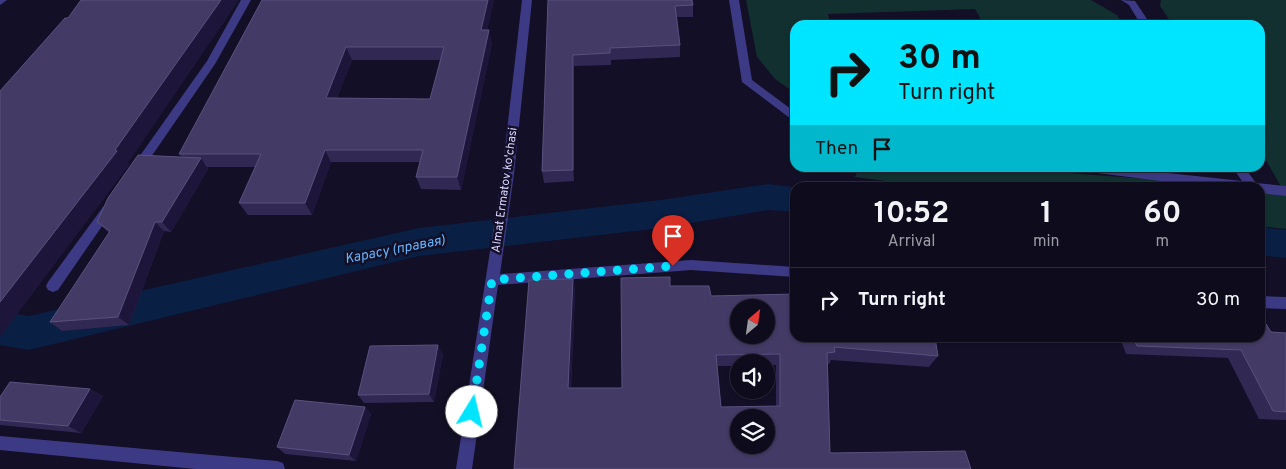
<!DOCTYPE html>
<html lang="en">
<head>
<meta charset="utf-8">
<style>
  :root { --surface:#0e0b1c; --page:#1c1929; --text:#f1f3f6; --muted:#9b9ba3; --line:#2e2b3b }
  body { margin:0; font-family:Overpass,sans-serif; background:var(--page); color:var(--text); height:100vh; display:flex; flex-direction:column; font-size:19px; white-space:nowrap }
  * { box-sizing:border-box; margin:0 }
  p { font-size:16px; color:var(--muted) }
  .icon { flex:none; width:28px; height:28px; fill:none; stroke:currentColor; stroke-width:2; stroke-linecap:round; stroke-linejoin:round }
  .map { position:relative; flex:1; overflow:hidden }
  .side { position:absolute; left:790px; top:182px; width:475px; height:160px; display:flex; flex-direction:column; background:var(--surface); border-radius:15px; box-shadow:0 1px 4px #0004,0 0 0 1px var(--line) }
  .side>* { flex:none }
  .guide { position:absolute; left:790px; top:20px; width:475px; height:152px; border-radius:15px; box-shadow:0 1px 4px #0004,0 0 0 1px var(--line); background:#00e5ff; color:#111; overflow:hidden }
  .needle { width:32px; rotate:29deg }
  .fabs { position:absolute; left:730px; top:299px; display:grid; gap:10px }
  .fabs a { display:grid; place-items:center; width:45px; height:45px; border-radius:50%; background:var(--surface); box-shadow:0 1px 4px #0004,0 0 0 1px var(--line); font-size:25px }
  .pin { position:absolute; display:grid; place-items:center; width:42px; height:42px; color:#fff; margin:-51px -21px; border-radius:50% 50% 50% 0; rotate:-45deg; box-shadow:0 0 5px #0007 }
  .pin .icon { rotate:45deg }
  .me { position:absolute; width:55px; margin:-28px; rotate:9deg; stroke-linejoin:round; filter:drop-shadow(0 0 4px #0008) }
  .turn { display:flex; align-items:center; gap:18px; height:105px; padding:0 25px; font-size:22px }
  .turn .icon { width:65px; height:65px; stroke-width:2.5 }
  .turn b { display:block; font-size:35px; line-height:42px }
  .then { display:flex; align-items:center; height:48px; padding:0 25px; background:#0003; gap:10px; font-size:19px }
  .eta { display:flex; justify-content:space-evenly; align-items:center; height:85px; text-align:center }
  .eta b { font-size:30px; font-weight:700; line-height:35px }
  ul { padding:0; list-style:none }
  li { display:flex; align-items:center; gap:15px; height:65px; padding:0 25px; border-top:1px solid var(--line) }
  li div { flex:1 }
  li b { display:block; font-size:19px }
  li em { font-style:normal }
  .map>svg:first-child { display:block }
</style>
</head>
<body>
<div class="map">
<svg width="1286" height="469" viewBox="0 0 1286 469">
  <rect width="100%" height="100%" fill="#130f26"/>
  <g fill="#12302f">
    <polygon points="746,0 1091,0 1117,15 1124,25 984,25 975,9 828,14 831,25 795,25 795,93 775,79 757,57"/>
    <polygon points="1161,0 1286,0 1286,229 1260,226 1260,189 1283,190 1260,150 1260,25 1173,25 1160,6"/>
    <polygon points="859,168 1005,168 1247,187 943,188 855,177"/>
  </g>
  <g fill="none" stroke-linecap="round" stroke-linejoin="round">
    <g fill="#0a1f44" fill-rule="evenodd">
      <polygon points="768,184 800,188 795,188 795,212 768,210 661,228 419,256 29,350 0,345 0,311 29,316 419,228 661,200"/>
      <polygon points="1260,227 1286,230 1286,258 1260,255"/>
    </g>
    <g fill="#3d3a85" fill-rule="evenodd">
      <polygon points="0,0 7,0 0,5"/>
      <polygon points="729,0 739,0 752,80 795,112 795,122 742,82"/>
      <polygon points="1121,0 1135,1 1151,25 1141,25 1129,5"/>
      <polygon points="1083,168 1122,168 1242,181 1233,168 1245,168 1256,183 1286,186 1286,196 1260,193 1260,188 1216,188 1089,172"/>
      <polygon points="0,436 277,461 283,463 285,469 195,469 0,450"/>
    </g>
    <g fill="#3d3a85" fill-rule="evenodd">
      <polygon points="241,0 251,0 215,64 140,173 132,173 130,170 132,167 207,61"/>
      <polygon points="522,0 532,0 514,174 500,274 691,260 795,267 795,277 691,270 498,285 472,469 456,469 502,174"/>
      <polygon points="107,205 111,207 113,210 111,213 58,290 53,292 48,290 46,286 48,282 103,207"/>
      <polygon points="1260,296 1286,297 1286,309 1260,308"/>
    </g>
  </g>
  <g fill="#312854" fill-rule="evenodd">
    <path d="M262,0H494L487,30L492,43L461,190L421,189L416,177L420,162H331L312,215H248L239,203L255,167H207L208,169L171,232L164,231L129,325L62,331L50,322L109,233L97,222L182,157L179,154ZM352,60H440L430,99L337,98Z"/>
    <polygon points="548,0 693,5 693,17 677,17 680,45 680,57 611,60 611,65 574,66 574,181 544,183 542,171"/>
    <path d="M573,279L575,292L571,388H622L670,286L711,296L938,356L929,367L831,360L829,364H828L830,453L514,469ZM739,362H766V365H776V406L721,407L717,366H739Z"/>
    <polygon points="1271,332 1286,333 1286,420 1259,419 1228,358 1126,354 1120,338 1260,338"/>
    <polygon points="443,354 434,402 364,403 358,395"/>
    <polygon points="90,389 103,396 81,433 0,425 0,397"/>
    <polygon points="365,407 371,414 356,461 285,454 277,447"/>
  </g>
  <g fill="#1d163a">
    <polygon points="221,0 239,0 128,163 130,164 0,337 0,302 115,150"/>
    <polygon points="488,0 494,0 484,43 481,30"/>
    <polygon points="489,30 492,43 461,190 457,177"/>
    <polygon points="346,47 352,60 332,111 326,98"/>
    <polygon points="573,55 574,66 574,181 573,170"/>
    <polygon points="325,150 331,162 312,215 305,203"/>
    <polygon points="201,158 208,169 171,232 162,222"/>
    <polygon points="155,222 164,231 129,325 118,317"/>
    <polygon points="573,279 575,292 570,399 568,388"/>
    <polygon points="438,345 443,354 434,402 429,394"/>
    <polygon points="90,389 103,396 81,433 68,426"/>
    <polygon points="365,407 371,414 356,461 349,455"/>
  </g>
  <g fill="#433a66" stroke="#5a527e" fill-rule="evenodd">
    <polygon points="81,0 221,0 115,150 117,151 0,302 0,91 65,18 68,18"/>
    <path d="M262,0H488L481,30H489L457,177H416L423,150H325L305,203H239L261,154H179ZM346,47H444L430,99L326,98Z"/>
    <polygon points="548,0 692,0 693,5 675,6 680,45 610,48 610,53 573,55 573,170 542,171"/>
    <polygon points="138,155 201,158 162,222 155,222 118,317 50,322 110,231 97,222 108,198"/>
    <path d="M670,277V286H709L711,296L795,294V338H935L938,356L834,347L835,352L827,353L830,453L965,451L971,469H514L529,280L573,279L568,388H622L621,278ZM739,308H766V335H739ZM780,354V406L721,407L716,355ZM739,418H766V445H739Z"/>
    <polygon points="1260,323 1266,324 1271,332 1286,333 1286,412 1273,411 1241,350 1137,346 1133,338 1260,338"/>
    <polygon points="438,345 429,394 358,395 370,346"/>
    <polygon points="10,382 90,389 68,426 0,420 0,397"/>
    <polygon points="295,400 365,407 349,455 277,447"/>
  </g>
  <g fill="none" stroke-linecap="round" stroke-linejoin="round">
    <polyline stroke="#00e5ff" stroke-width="9" stroke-dasharray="0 16.2" points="472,412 492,280 673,266"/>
  </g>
  <g text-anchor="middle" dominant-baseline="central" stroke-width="5" stroke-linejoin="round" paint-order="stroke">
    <g font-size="12" fill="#d9d4ff" stroke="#130f26">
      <text transform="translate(505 190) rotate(-82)">Almat Ermatov ko'chasi</text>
    </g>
    <g font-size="14" font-style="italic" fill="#62b6ff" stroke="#130f26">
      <text transform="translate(395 250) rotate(-11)">Карасу (правая)</text>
    </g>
  </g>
</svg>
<div class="fabs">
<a><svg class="needle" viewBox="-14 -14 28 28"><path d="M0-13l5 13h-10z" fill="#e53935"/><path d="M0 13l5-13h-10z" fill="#9b9ba3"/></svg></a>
<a><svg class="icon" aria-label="sound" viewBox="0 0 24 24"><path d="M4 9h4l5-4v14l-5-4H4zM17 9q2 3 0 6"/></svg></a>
<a><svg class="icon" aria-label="layers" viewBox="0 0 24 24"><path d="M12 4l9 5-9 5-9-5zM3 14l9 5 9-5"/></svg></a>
</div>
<div class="pin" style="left:673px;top:266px;background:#d93025"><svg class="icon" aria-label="arrive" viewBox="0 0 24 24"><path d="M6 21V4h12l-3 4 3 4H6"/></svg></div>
<svg class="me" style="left:472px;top:412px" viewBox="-20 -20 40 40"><circle r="19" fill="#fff"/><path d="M0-13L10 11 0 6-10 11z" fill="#00e5ff"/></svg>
<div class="guide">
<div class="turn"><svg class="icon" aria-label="right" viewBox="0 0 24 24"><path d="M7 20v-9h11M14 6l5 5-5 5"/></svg><div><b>30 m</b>Turn right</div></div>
<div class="then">Then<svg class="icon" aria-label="arrive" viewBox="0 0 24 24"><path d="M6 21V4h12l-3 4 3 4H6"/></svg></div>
</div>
<section class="side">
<div class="eta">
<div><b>10:52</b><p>Arrival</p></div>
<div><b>1</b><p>min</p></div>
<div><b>60</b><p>m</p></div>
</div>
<ul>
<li><svg class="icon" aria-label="right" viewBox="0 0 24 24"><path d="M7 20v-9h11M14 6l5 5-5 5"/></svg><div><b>Turn right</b></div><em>30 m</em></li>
</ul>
</section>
</div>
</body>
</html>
